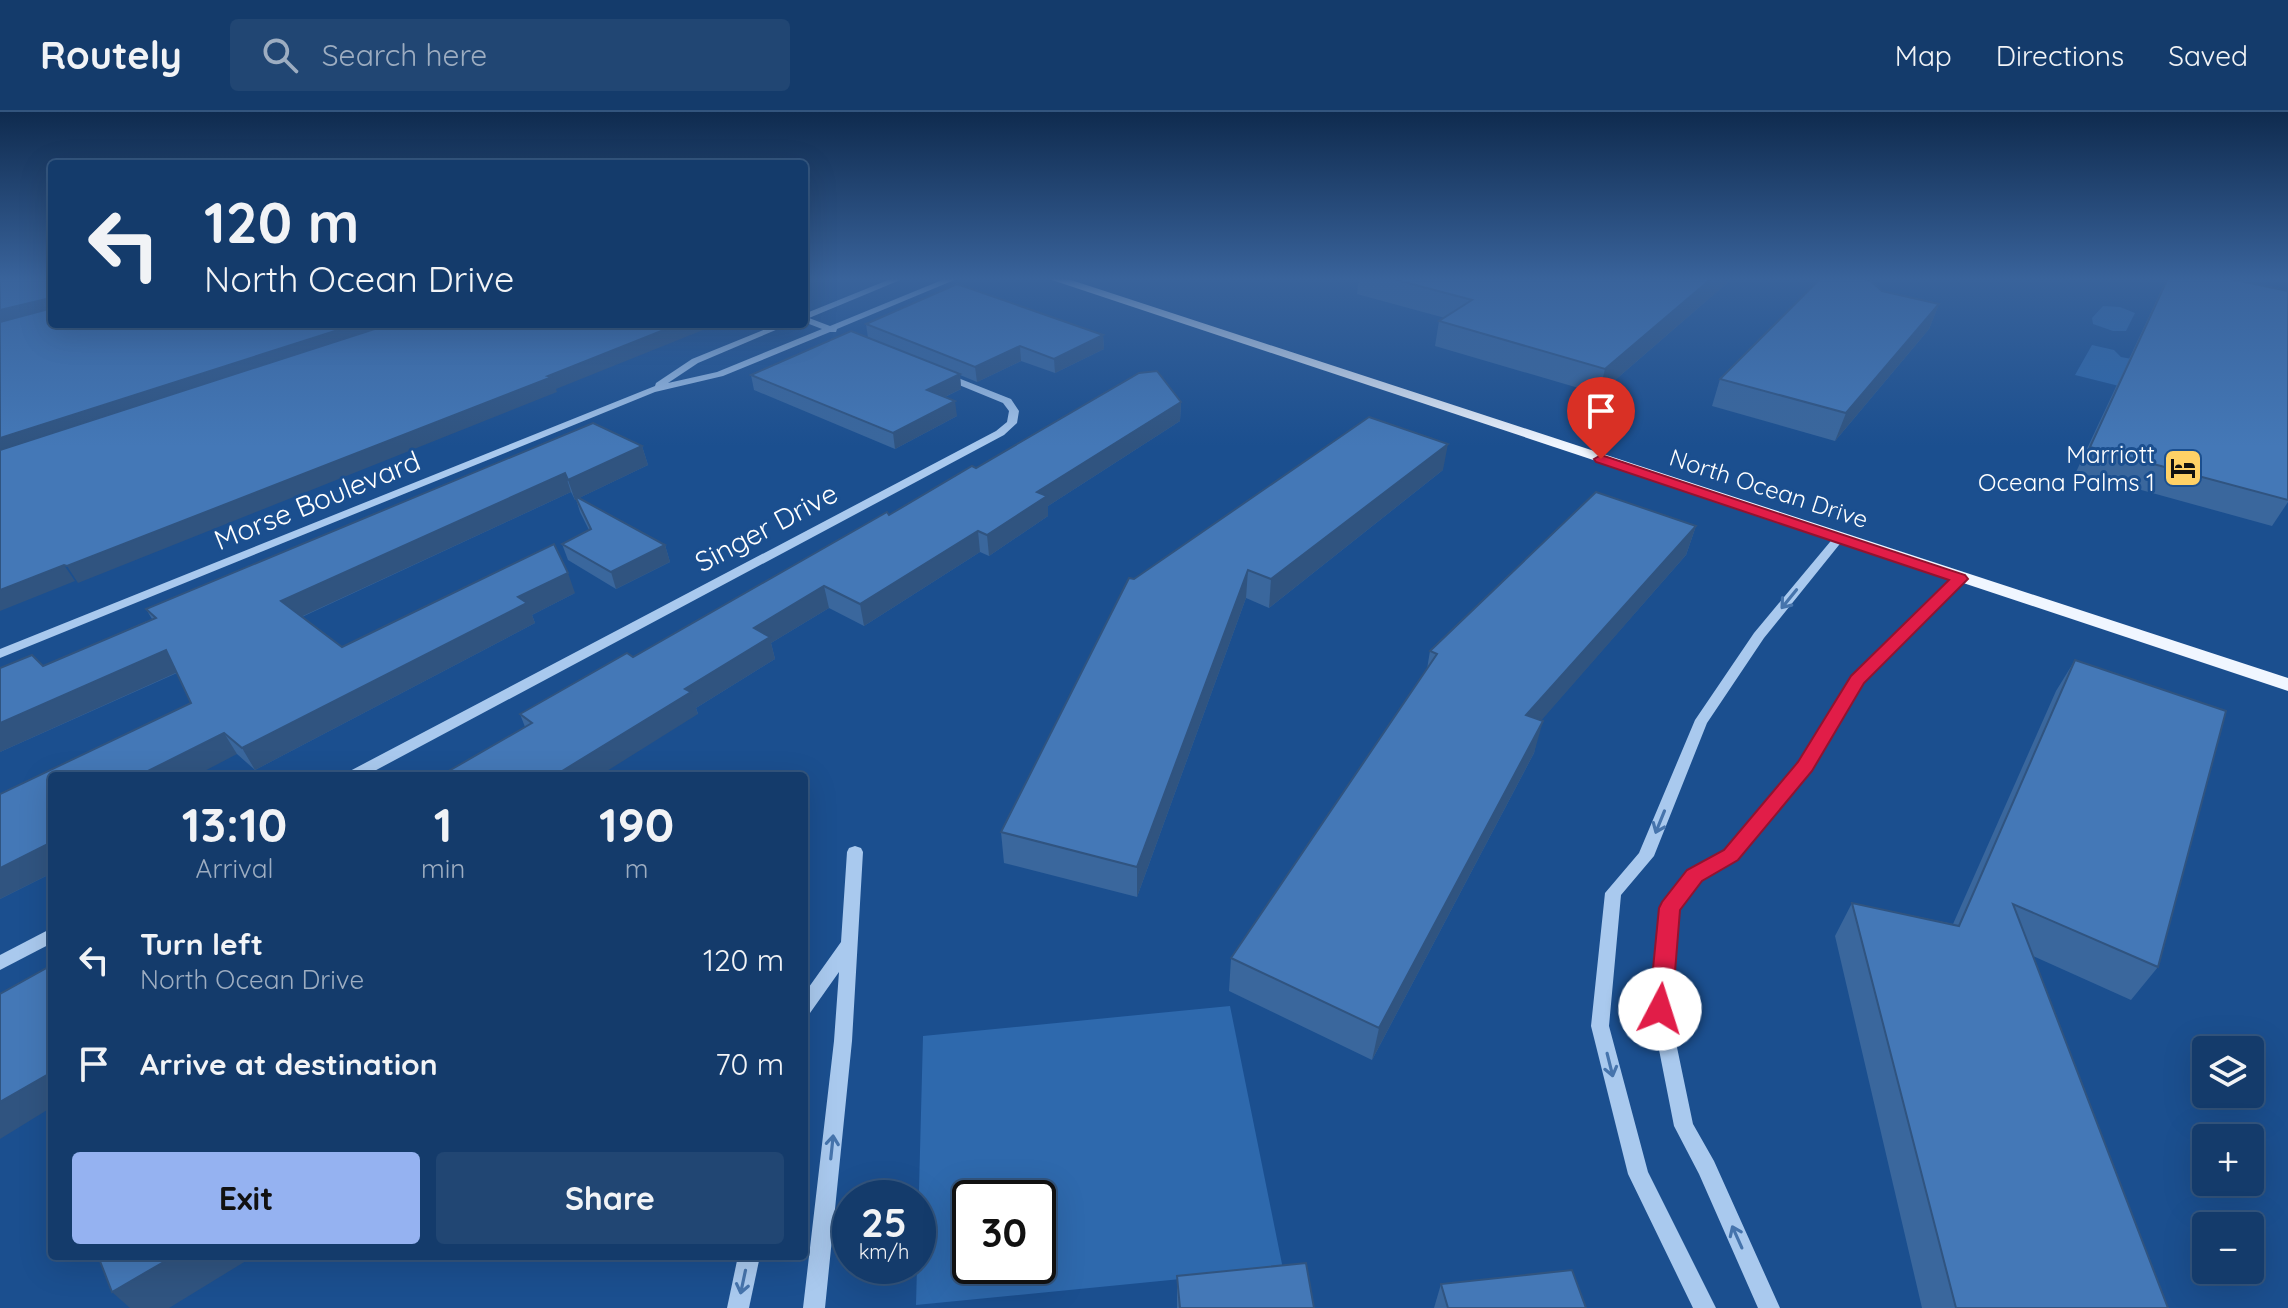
<!DOCTYPE html>
<html lang="en">
<head>
<meta charset="utf-8">
<style>
  :root { --surface:#143b6b; --page:#214673; --text:#f1f3f6; --muted:#9dadc1; --line:#33557e; --accent:#95b2f1 }
  body { margin:0; font-family:Quicksand,sans-serif; background:var(--page); color:var(--text); height:100vh; display:flex; flex-direction:column; font-size:30px; white-space:nowrap }
  * { box-sizing:border-box; margin:0 }
  p { font-size:26px; color:var(--muted) }
  .icon { flex:none; width:44px; height:44px; fill:none; stroke:currentColor; stroke-width:2; stroke-linecap:round; stroke-linejoin:round }
  .map { position:relative; flex:1; overflow:hidden }
  .panel { position:absolute; left:48px; top:660px; width:760px; height:488px; display:flex; flex-direction:column; background:var(--surface); border-radius:8px; box-shadow:0 8px 32px #0002,0 0 0 2px var(--line) }
  .panel>* { flex:none }
  .banner { position:absolute; left:48px; top:48px; width:760px; height:168px; border-radius:8px; box-shadow:0 8px 32px #0002,0 0 0 2px var(--line); background:#143b6b; color:var(--text); overflow:hidden }
  .buttons { position:absolute; left:2192px; top:924px; display:grid; gap:16px }
  .buttons a { display:grid; place-items:center; width:72px; height:72px; border-radius:8px; background:var(--surface); box-shadow:0 8px 32px #0002,0 0 0 2px var(--line); font-size:40px }
  .speed { position:absolute; left:832px; top:1068px; display:flex; gap:16px; font-size:40px; font-weight:700; text-align:center }
  .speed>* { display:grid; place-content:center; width:104px; height:104px; border-radius:50%; background:var(--surface); box-shadow:0 8px 32px #0002,0 0 0 2px var(--line); line-height:1 }
  .speed small { font-size:20px; font-weight:400 }
  .speed .limit { border:4px solid #111; border-radius:12px; background:#fff; color:#111 }
  .pin { position:absolute; display:grid; place-items:center; width:68px; height:68px; color:#fff; margin:-82px -34px; border-radius:50% 50% 50% 0; rotate:-45deg; box-shadow:0 0 8px #0007 }
  .pin .icon { rotate:45deg }
  .me { position:absolute; width:88px; margin:-44px; rotate:5deg; stroke-linejoin:round; filter:drop-shadow(0 0 6px #0008) }
  .turn { display:flex; align-items:center; gap:28px; height:168px; padding:0 24px; font-size:36px }
  .turn .icon { width:104px; height:104px; stroke-width:2.5 }
  .turn b { display:block; font-size:56px; line-height:68px }
  .eta { display:flex; justify-content:space-evenly; align-items:center; height:136px; text-align:center }
  .eta b { font-size:48px; font-weight:700; line-height:56px }
  .action { display:flex; gap:16px; margin-top:auto; padding:16px 24px }
  .action a { flex:1; height:92px; border-radius:8px; background:var(--accent); color:#111; font-size:32px; font-weight:700; line-height:92px; text-align:center }
  .action a+a { background:var(--page); color:var(--text) }
  ul { padding:0; list-style:none }
  li { display:flex; align-items:center; gap:24px; height:104px; padding:0 24px }
  li div { flex:1 }
  li b { display:block; font-size:30px }
  li em { font-style:normal }
  header { display:flex; align-items:center; gap:48px; box-sizing:border-box; height:112px; padding:0 40px; background:var(--surface); border-bottom:2px solid var(--line) }
  header strong { font-size:38px }
  nav { display:flex; gap:44px; margin-inline-start:auto; font-size:28px }
  .search { width:560px; height:72px; background:var(--page); display:flex; align-items:center; gap:20px; box-sizing:border-box; padding:0 28px; border-radius:8px; color:var(--muted); font-size:30px }
  .map>svg:first-child { display:block }
</style>
</head>
<body>
<header>
<strong>Routely</strong>
<div class="search"><svg class="icon" aria-label="search" viewBox="0 0 24 24"><circle cx="10" cy="10" r="6"/><path d="M15 15l6 6"/></svg>Search here</div>
<nav><a>Map</a><a>Directions</a><a>Saved</a></nav>
</header>
<div class="map">
<svg width="2288" height="1196" viewBox="0 0 2288 1196">
  <rect width="100%" height="100%" fill="#1b4f8f"/>
  <g fill="#2e69ad" fill-rule="evenodd">
    <polygon points="2103,194 2120,195 2135,201 2126,219 2113,219 2093,212 2092,206"/>
    <polygon points="2092,233 2114,238 2121,245 2132,247 2139,279 2075,263"/>
    <path d="M1230,894L1283,1157L916,1193L923,924ZM970,1086H1038V1154H970Z"/>
  </g>
  <g fill="none" stroke-linecap="round" stroke-linejoin="round">
    <g fill="#a9c9ee" fill-rule="evenodd">
      <polygon points="893,166 905,166 809,206 830,214 947,166 959,166 837,217 836,220 830,220 723,264 655,280 0,546 0,537 655,274 656,271 692,247 778,212 790,212 698,251 668,271 717,260 822,217 804,210 804,202"/>
      <polygon points="942,262 948,262 1011,287 1019,299 1017,311 1004,323 365,664 346,664 348,660 996,319 1007,310 1009,299 1003,291 942,266"/>
      <polygon points="1839,422 1845,426 1843,428 1764,526 1707,611 1654,744 1621,783 1609,914 1648,1060 1716,1196 1693,1196 1628,1062 1591,914 1605,781 1639,741 1695,608 1754,521 1835,424"/>
      <polygon points="1960,463 1966,467 1964,470 1862,569 1810,659 1737,747 1700,767 1677,797 1669,897 1693,1012 1714,1049 1780,1196 1758,1196 1699,1062 1674,1014 1651,897 1661,796 1688,759 1725,739 1800,652 1852,564 1956,464"/>
      <polygon points="855,734 861,736 863,740 852,929 825,1196 803,1196 834,929 839,860 810,901 804,903 804,882 841,830 847,740 849,736"/>
      <polygon points="52,816 52,831 0,858 0,843"/>
      <polygon points="738,1144 760,1144 749,1196 727,1196"/>
    </g>
    <polygon fill="#f0f6ff" fill-rule="evenodd" points="1046,166 1065,166 2288,566 2288,579"/>
  </g>
  <g fill="#3a679d">
    <polygon points="1359,166 1729,166 1727,171 1599,282 1435,234 1439,209 1445,206 1357,182"/>
    <polygon points="2167,166 2226,166 2288,179 2288,390 2272,414 2076,360"/>
    <polygon points="1939,192 1929,217 1835,329 1712,294 1720,267"/>
    <polygon points="866,212 1103,223 1104,237 1055,261 1021,249 977,270 960,263 961,277 945,285 957,304 895,337 754,278 751,263 868,226"/>
    <polygon points="1181,290 1180,309 1048,394 1048,404 989,444 980,440 864,514 829,496 771,531 775,547 696,596 698,602 525,615 520,602 633,545 976,356"/>
    <polygon points="642,334 648,353 579,386 665,433 670,450 616,477 568,448 562,432 589,418 580,400 576,387 575,388 571,380 302,505 342,535 575,481 532,503 535,511 255,658 237,642 52,664 52,761 0,787 0,682 191,591 177,561 0,640 43,554 152,507 146,497"/>
    <polygon points="1443,358 1269,496 1246,486 1137,785 1004,751 1001,720 1134,467"/>
    <polygon points="1696,414 1686,443 1541,608 1534,641 1372,948 1229,879 1231,846 1427,557 1430,539"/>
    <polygon points="2075,548 2158,855 2131,888 2033,844 2168,1196 1922,1196 1835,824 1852,791 1953,812 2056,579"/>
    <polygon points="1177,1164 1314,1196 1177,1196"/>
    <polygon points="1441,1172 1586,1196 1434,1196"/>
  </g>
  <g fill="#305480">
    <polygon points="1712,166 1729,166 1727,171 1599,282 1605,257"/>
    <polygon points="46,187 52,197 0,214 0,198"/>
    <polygon points="1939,192 1929,217 1835,329 1846,301"/>
    <polygon points="357,212 406,212 0,344 0,326"/>
    <polygon points="679,212 702,212 703,218 556,277 557,280 78,471 67,454"/>
    <polygon points="1103,223 1104,237 1055,261 1054,247"/>
    <polygon points="1020,234 1021,249 977,270 975,255"/>
    <polygon points="960,262 961,277 928,293 927,278"/>
    <polygon points="955,289 957,304 895,337 893,321"/>
    <polygon points="1181,290 1180,309 1048,394 1048,404 989,444 987,423 1037,380"/>
    <polygon points="1448,332 1443,358 1269,496 1271,467"/>
    <polygon points="642,334 648,353 575,388 568,368"/>
    <polygon points="565,361 571,380 292,509 281,489"/>
    <polygon points="1696,414 1686,443 1518,635 1526,603"/>
    <polygon points="978,419 980,440 864,514 860,492"/>
    <polygon points="665,433 670,450 616,477 611,460"/>
    <polygon points="64,453 75,469 0,499 0,478"/>
    <polygon points="1248,458 1246,486 1137,785 1137,755"/>
    <polygon points="568,461 575,481 532,503 535,511 255,658 242,636 518,485"/>
    <polygon points="824,474 829,496 771,531 775,547 696,596 698,602 599,664 554,664 685,577 754,516"/>
    <polygon points="166,538 180,559 0,640 0,611"/>
    <polygon points="1543,609 1534,641 1372,948 1379,916"/>
    <polygon points="224,621 237,642 195,664 138,664"/>
    <polygon points="52,730 52,761 0,787 0,756"/>
    <polygon points="52,960 52,995 0,1027 0,990"/>
    <polygon points="174,1144 254,1144 169,1196 130,1196 112,1180"/>
  </g>
  <g fill="#4478b7" stroke="#305480" stroke-width="2">
    <polygon points="0,166 52,166 52,212 357,212 0,326 0,210 45,198 46,187 0,198"/>
    <polygon points="1389,166 1712,166 1605,257 1439,209 1472,188"/>
    <polygon points="1821,166 1861,166 1871,169 1882,179 1939,192 1846,301 1720,267"/>
    <polygon points="2168,166 2226,166 2288,179 2288,388 2090,335"/>
    <polygon points="957,172 1103,223 1054,247 1020,234 975,255 866,212"/>
    <polygon points="390,212 679,212 548,264 552,265 67,454 64,453 0,478 0,338"/>
    <polygon points="851,219 960,262 927,278 955,289 893,321 751,263"/>
    <polygon points="1157,259 1181,290 1037,380 1047,384 987,423 978,419 860,492 824,474 754,516 770,525 685,577 691,580 554,664 440,664 532,611 520,602 627,541 633,545 887,400 889,403 972,354 976,356 1139,261"/>
    <polygon points="1369,305 1448,332 1271,467 1248,458 1137,755 1001,720 1129,466 1134,467"/>
    <polygon points="593,311 642,334 568,368 565,361 281,489 342,535 554,432 568,461 518,485 527,491 242,636 224,621 138,664 52,664 52,730 0,756 0,682 191,591 166,538 0,611 0,556 32,543 43,554 156,506 146,497"/>
    <polygon points="1596,380 1696,414 1526,603 1543,609 1379,916 1231,846 1437,542 1430,539"/>
    <polygon points="575,384 665,433 611,460 562,432 591,417"/>
    <polygon points="2075,548 2226,599 2158,855 2013,792 2168,1196 1956,1196 1852,791 1959,814"/>
    <polygon points="408,660 413,664 401,664"/>
    <polygon points="52,853 52,960 0,990 0,882"/>
    <polygon points="98,1144 174,1144 112,1180"/>
    <polygon points="1306,1151 1314,1196 1180,1196 1177,1164"/>
    <polygon points="1572,1158 1586,1196 1448,1196 1441,1172"/>
  </g>
  <defs><path id="oneway-shaft" d="M-6 0H5M1.5-3L5.5 0L1.5 3" fill="none" stroke-width="1.6" stroke-linecap="round" stroke-linejoin="round" transform="scale(2)"/></defs>
  <g stroke="#4674ac">
    <use href="#oneway-shaft" transform="translate(1789 487) rotate(129)"/>
    <use href="#oneway-shaft" transform="translate(1660 710) rotate(112)"/>
    <use href="#oneway-shaft" transform="translate(1610 953) rotate(76)"/>
    <use href="#oneway-shaft" transform="translate(832 1035) rotate(-84)"/>
    <use href="#oneway-shaft" transform="translate(1737 1125) rotate(-114)"/>
    <use href="#oneway-shaft" transform="translate(743 1170) rotate(102)"/>
  </g>
  <linearGradient id="sky" x2="0" y2="1"><stop stop-color="#0f2b4f"/><stop offset="0.5" stop-color="#39639b"/><stop offset="1" stop-color="#39639b" stop-opacity="0"/></linearGradient>
  <rect width="2288" height="334" fill="url(#sky)"/>
  <polygon fill="#e11d48" stroke="#92132f" stroke-width="2" points="1601,343 1965,463 1968,467 1864,571 1812,659 1738,748 1702,769 1680,798 1672,897 1669,904 1660,907 1652,904 1649,897 1659,796 1662,790 1687,758 1724,738 1798,650 1851,564 1949,468 1596,350 1594,347"/>
  <defs>
    <g id="hotel-square" transform="scale(2)"><rect x="-9" y="-9" width="18" height="18" rx="4" fill="#ffd166" stroke="#1b4f8f"/><path d="M-6-4.5h1.5V1H6V5H4.5V3h-9V5H-6ZM-4 0a1.8 1.8 0 1 1 3.6 0ZM.5 0V-2.5h3Q6-2.5 6 0Z" fill="#111"/></g>
  </defs>
  <g fill-rule="evenodd">
    <use href="#hotel-square" x="2183" y="356"/>
  </g>
  <g text-anchor="middle" dominant-baseline="central" stroke-width="6" stroke-linejoin="round" paint-order="stroke">
    <g font-size="24" fill="#fff" stroke="#1b4f8f" text-anchor="end">
      <text x="2155" y="342">Marriott<tspan x="2155" dy="28">Oceana Palms 1</tspan></text>
    </g>
    <g font-size="24" fill="#fff" stroke="#1b4f8f">
      <text transform="translate(1769 376) rotate(18)">North Ocean Drive</text>
    </g>
    <g font-size="28" fill="#fff" stroke="#1b4f8f">
      <text transform="translate(317 388) rotate(-22)">Morse Boulevard</text>
      <text transform="translate(766 415) rotate(-28)">Singer Drive</text>
    </g>
  </g>
</svg>
<div class="buttons">
<a><svg class="icon" aria-label="layers" viewBox="0 0 24 24"><path d="M12 4l9 5-9 5-9-5zM3 14l9 5 9-5"/></svg></a>
<a>+</a>
<a>−</a>
</div>
<div class="speed"><div>25<small>km/h</small></div><div class="limit">30</div></div>
<div class="pin" style="left:1601px;top:347px;background:#d93025"><svg class="icon" aria-label="arrive" viewBox="0 0 24 24"><path d="M6 21V4h12l-3 4 3 4H6"/></svg></div>
<svg class="me" style="left:1660px;top:897px" viewBox="-20 -20 40 40"><circle r="19" fill="#fff"/><path d="M0-13L10 11 0 6-10 11z" fill="#e11d48"/></svg>
<div class="banner">
<div class="turn"><svg class="icon" aria-label="left" viewBox="0 0 24 24"><path d="M17 20v-9H6M10 6l-5 5 5 5"/></svg><div><b>120 m</b>North Ocean Drive</div></div>
</div>
<section class="panel">
<div class="eta">
<div><b>13:10</b><p>Arrival</p></div>
<div><b>1</b><p>min</p></div>
<div><b>190</b><p>m</p></div>
</div>
<ul>
<li><svg class="icon" aria-label="left" viewBox="0 0 24 24"><path d="M17 20v-9H6M10 6l-5 5 5 5"/></svg><div><b>Turn left</b><p>North Ocean Drive</p></div><em>120 m</em></li>
<li><svg class="icon" aria-label="arrive" viewBox="0 0 24 24"><path d="M6 21V4h12l-3 4 3 4H6"/></svg><div><b>Arrive at destination</b></div><em>70 m</em></li>
</ul>
<div class="action"><a>Exit</a><a>Share</a></div>
</section>
</div>
</body>
</html>
